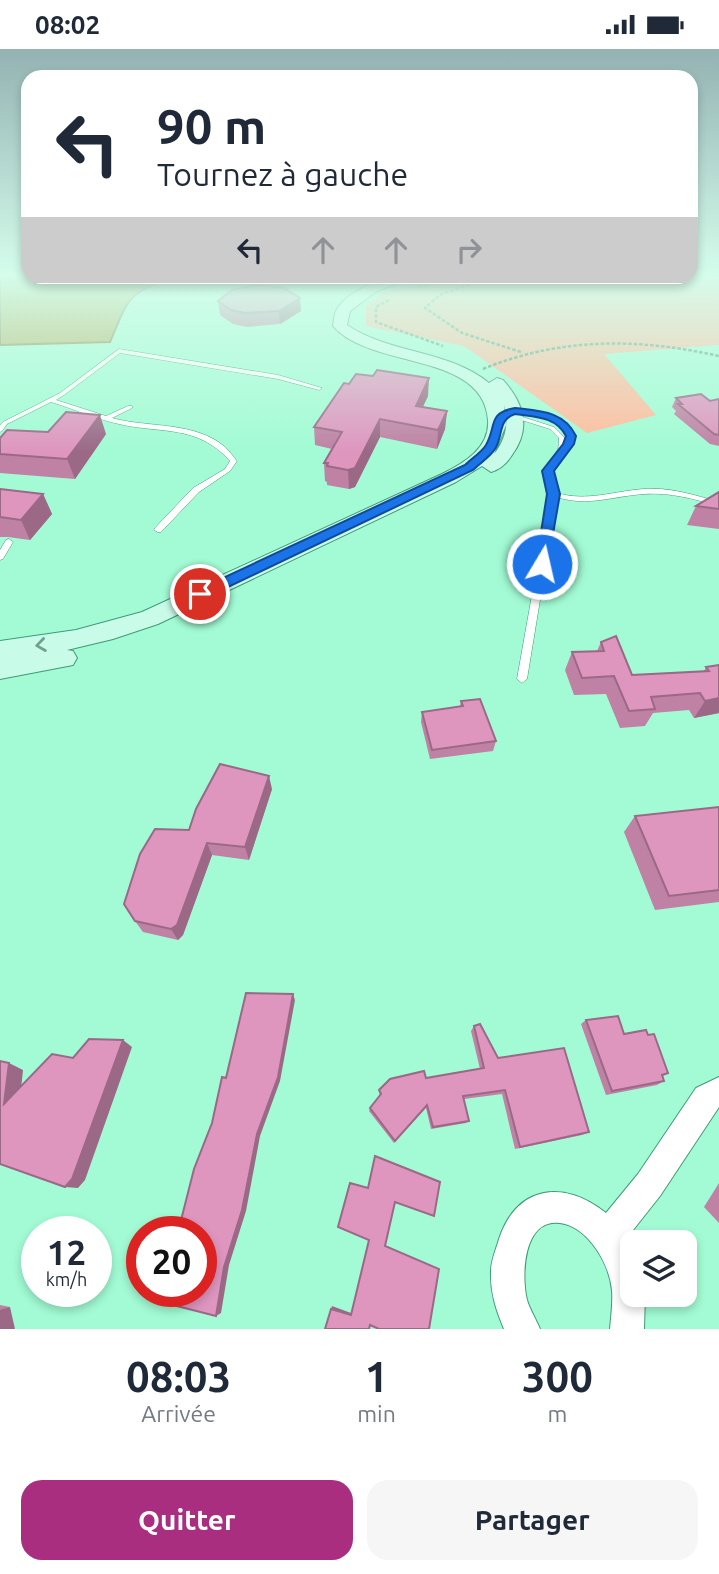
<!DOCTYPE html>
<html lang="fr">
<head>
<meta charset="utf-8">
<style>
  :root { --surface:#fff; --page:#f6f6f7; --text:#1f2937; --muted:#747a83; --accent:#aa2e80 }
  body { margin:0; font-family:Ubuntu,sans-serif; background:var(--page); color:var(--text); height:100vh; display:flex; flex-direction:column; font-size:26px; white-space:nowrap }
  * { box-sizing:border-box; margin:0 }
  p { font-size:23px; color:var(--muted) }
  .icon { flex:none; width:38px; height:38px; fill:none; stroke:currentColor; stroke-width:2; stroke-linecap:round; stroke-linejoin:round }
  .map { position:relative; height:1280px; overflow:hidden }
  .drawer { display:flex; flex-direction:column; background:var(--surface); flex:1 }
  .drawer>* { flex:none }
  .banner { position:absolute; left:21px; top:21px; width:677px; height:214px; border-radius:21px; box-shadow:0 4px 10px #0003; background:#fff; color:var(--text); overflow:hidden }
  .controls { position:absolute; left:620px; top:1181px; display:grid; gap:14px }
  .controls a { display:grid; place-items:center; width:77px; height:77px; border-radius:14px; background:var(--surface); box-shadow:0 4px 10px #0003; font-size:35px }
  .speed { position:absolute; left:21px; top:1167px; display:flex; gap:14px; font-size:35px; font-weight:700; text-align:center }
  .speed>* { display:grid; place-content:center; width:91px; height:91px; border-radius:50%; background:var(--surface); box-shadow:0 4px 10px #0003; line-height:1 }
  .speed small { font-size:18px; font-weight:400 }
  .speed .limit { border:10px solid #d22; background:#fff; color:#111 }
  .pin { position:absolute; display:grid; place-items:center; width:60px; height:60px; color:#fff; margin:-30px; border:4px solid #fff; border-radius:50%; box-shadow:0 2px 7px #0007 }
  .me { position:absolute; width:77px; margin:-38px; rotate:9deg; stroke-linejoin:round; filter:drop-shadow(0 0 5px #0008) }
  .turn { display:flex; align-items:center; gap:24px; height:147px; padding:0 21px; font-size:32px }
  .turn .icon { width:91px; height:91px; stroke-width:2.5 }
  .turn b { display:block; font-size:49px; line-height:60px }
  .lanes { display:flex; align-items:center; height:66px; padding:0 21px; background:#0003; justify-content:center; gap:35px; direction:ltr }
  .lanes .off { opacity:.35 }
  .eta { display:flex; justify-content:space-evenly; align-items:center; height:119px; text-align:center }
  .eta b { font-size:42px; font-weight:700; line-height:49px }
  .cta { display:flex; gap:14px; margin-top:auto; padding:14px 21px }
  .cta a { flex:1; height:80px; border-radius:21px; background:var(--accent); color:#fff; font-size:28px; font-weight:700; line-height:80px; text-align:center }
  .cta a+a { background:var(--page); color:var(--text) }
  .status { display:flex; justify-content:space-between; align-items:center; height:49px; padding:0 35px; background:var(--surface); direction:ltr }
  .status svg { height:19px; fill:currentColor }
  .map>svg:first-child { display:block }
</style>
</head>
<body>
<div class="status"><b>08:02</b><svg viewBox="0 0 49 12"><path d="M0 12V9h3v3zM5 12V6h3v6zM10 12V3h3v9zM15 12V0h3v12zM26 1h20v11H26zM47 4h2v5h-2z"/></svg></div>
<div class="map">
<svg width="719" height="1280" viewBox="0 0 719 1280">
  <rect width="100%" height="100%" fill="#a2fbd4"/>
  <polygon fill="#ffbc9e" points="691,224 719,224 719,296 604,305 656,366 587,384 464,297 366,277 366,258 383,244 447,228 691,228"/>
  <path fill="#b5af61" stroke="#81894e" stroke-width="2" d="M0,224H28V228H172C126,245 129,249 110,293L0,296Z"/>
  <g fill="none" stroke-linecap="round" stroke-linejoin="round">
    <g stroke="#409a77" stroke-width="1">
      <g id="lane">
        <path d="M119,300L278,326L322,339L319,341L278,330L120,304L64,346L56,351L106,367L128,357H132V359L112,369C148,379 195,372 225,398C229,402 233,407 236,411L237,412L230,422L199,443L161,483H158L154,481L155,479L193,439L225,420L230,412C197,375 162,385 119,375C96,370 74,360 51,353L7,375L2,382L0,383V376L3,373L60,344Z"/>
        <path d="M511,361C537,359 560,365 574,387L571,395L552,422L557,444C587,453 614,442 644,440C670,438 694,446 719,453V457C694,450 670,443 644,445C614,447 587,458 557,448L527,630L522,634L517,630L550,445L544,422L558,404L559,389L550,380L509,367L508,363ZM528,364C545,367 558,372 568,387L565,394V389L554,378L513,365Z"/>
        <polygon points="9,490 13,493 3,510 0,511 0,501 6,491"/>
      </g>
    </g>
    <g stroke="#409a77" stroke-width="2">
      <path id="street" d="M719,1028V1058L660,1147L626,1190L632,1198V1246H645L644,1280H610C611,1268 613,1254 612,1242C610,1216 589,1178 560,1174C523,1169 521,1227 527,1251C530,1261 536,1270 540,1280H504C496,1261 490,1243 491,1222C491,1211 496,1201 499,1190C517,1136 564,1130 606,1164L638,1125L696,1039Z"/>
    </g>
    <g stroke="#409a77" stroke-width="2">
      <path id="secondary" d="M393,228H414L377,242L350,262L347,276C390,305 449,301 489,334L497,329L503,331C523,353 532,379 512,406C507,414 501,420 491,423L482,417L456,433L158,575L113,590L67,601L73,602L77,609L73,616L0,630V592L76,581L142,563L442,425C464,414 490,399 488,371C483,302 371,321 333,277C334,272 334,264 337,260C347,243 375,233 393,228ZM504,356C509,375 506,390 494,405L506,376Z"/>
    </g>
    <g stroke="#5ea286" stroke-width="2.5" stroke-dasharray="3.5 2" stroke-linecap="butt">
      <polyline points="490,228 440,246 425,259 462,284 521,303"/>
      <polyline points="419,238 459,228"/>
      <polyline points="389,251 376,258 376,273 443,297"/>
      <path d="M483,320C561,288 638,289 719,307"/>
    </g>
    <use href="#lane" fill="#fff" fill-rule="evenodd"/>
    <use href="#street" fill="#fff" fill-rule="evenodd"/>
    <use href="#secondary" fill="#c9fbe9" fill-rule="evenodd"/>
  </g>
  <g fill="#bf81a4">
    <polygon points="218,252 301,262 280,275 247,278 233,275 220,266"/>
    <polygon points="428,347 423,358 447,362 445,380 437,400 380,388 355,438 349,440 327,436 327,433 325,432 324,414 332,400 315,396 314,378"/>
    <polygon points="676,349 710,352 719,350 719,397 710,395 674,365 676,362 672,358"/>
    <polygon points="106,385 75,430 0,424 0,389"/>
    <polygon points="0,440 43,445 52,465 30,491 8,488 0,488"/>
    <polygon points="719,443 719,480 687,476 696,457"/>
    <polygon points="601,593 632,626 704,622 706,618 719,616 719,664 694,669 689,661 653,664 645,677 620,679 606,645 574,646 565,621 572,603 597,602"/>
    <polygon points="461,652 496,692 493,702 430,710 421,673 422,663 460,657"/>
    <polygon points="272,740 249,811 212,806 183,886 178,891 143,883 135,872 189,781"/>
    <polygon points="719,758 719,853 655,861 624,783 635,767"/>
    <polygon points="586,971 624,985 648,986 668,1024 663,1027 664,1032 657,1036 606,1046 581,975"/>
    <polygon points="474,977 498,1009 589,1083 582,1086 515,1100 502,1045 464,1050 469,1072 466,1074 431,1080 426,1059 394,1094 369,1062 370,1059 380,1047 379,1041 426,1029 480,1020 471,982"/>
    <polygon points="719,1134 719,1174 704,1158"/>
    <polygon points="0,1256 10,1258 0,1280"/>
  </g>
  <g fill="#9b6986">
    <polygon points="300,249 301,262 280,275 279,262"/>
    <polygon points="429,329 428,347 414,375 416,357"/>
    <polygon points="447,362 445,380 437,400 438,381"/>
    <polygon points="100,366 106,385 75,430 67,410"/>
    <polygon points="380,370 380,388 355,438 349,440 348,421"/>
    <polygon points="43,445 52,465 30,491 21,471"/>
    <polygon points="719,649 719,664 694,669 705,652"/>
    <polygon points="269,727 272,740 249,811 245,798"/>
    <polygon points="207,794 212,806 183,886 178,891 171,880"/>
    <polygon points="293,945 295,951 280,1032 260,1087 246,1162 229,1216 221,1264 216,1267 224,1218"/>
    <polygon points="123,991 132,998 85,1131 78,1139 65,1138"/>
    <polygon points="9,1014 23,1021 19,1060 4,1055"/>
    <polygon points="332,1257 351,1264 351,1266 331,1260"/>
    <polygon points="10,1258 15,1280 0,1280 0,1261"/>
  </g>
  <g fill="#de96bf" stroke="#9b6986" stroke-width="2">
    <polygon points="256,236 284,239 300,249 279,262 245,264 231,261 218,252 232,241"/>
    <polygon points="377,321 429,329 416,357 447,362 438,381 380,370 355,419 348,421 327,417 328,414 324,414 342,383 314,378 344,334 349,335 356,325 373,327"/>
    <polygon points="701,345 710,352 719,350 719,386 714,385 678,355 682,355 676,349"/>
    <polygon points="66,363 100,366 67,410 0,405 0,389 7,381 48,383"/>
    <polygon points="0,440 43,445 21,471 0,468"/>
    <polygon points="719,443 719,460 696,457"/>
    <polygon points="616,587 632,626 709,622 706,618 719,616 719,649 705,652 700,644 651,648 655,660 629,662 614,627 582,629 572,603 604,602 601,593"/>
    <polygon points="480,650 496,692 432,701 422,663 463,657 461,652"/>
    <polygon points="220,715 269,727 245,798 207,794 177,876 171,880 135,872 124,855 140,805 155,780 189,781 196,760"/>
    <polygon points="719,758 719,841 669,847 635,767"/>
    <polygon points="246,944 293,945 278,1028 257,1085 242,1161 224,1218 216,1267 161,1253 164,1242 201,1242 201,1183 178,1183 194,1120 212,1074 222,1028 226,1029"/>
    <polygon points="618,967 624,985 646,981 648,986 654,985 668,1024 662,1026 664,1032 612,1042 586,971"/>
    <polygon points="480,975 498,1009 564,999 589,1083 520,1098 505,1041 463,1047 469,1072 433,1078 427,1056 395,1092 370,1059 381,1045 379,1041 390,1030 424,1022 426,1029 484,1019 474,977"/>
    <polygon points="89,990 123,991 72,1130 65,1138 0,1115 0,1012 9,1014 4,1055 52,1005 73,1009"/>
    <polygon points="375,1107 440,1133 434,1167 395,1153 385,1197 439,1220 429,1280 379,1280 370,1276 369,1280 325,1280 331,1260 351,1266 369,1191 338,1178 350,1134 368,1139"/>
  </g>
  <defs><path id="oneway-chevron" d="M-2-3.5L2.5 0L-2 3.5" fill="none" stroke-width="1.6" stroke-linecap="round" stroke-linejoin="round" transform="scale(1.75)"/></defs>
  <use stroke="#729f8f" href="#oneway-chevron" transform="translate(41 596) rotate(172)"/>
  <linearGradient id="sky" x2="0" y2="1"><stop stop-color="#93b2b2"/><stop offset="0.56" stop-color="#d5fdec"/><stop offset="1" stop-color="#d5fdec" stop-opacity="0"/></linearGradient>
  <rect width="719" height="403" fill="url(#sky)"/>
  <path fill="#1a73e8" stroke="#114b97" stroke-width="2" d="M515,359C540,362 564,362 576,387L574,395L554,422L560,445L547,519L542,520L536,515L547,445L542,422L563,395L566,387C556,367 534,368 515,365C498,370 503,388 495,400C490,408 480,414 473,421L205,549H195L193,545L195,542L465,416C471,410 482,403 486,396C497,377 487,364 515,359Z"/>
</svg>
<div class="controls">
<a><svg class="icon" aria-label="layers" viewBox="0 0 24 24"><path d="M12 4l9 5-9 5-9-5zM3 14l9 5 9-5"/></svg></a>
</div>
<div class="speed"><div>12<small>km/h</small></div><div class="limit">20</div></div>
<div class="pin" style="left:200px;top:545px;background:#d93025"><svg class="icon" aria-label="arrive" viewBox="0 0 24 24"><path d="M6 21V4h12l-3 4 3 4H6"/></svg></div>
<svg class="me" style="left:542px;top:515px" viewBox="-20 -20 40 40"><circle r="17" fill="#1a73e8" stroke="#fff" stroke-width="3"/><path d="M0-11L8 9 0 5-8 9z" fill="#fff"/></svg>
<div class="banner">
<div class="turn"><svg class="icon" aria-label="left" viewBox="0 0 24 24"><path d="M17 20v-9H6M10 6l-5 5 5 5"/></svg><div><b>90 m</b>Tournez à gauche</div></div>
<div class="lanes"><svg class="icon" aria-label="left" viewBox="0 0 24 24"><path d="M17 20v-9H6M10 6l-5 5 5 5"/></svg><svg class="icon off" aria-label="ahead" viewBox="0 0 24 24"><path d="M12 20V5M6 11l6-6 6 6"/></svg><svg class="icon off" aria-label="ahead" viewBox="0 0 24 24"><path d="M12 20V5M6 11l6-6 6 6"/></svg><svg class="icon off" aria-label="right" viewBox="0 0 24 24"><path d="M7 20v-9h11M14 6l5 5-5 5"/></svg></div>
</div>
</div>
<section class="drawer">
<div class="eta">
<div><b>08:03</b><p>Arrivée</p></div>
<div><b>1</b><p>min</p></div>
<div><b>300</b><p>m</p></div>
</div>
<div class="cta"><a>Quitter</a><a>Partager</a></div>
</section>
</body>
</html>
